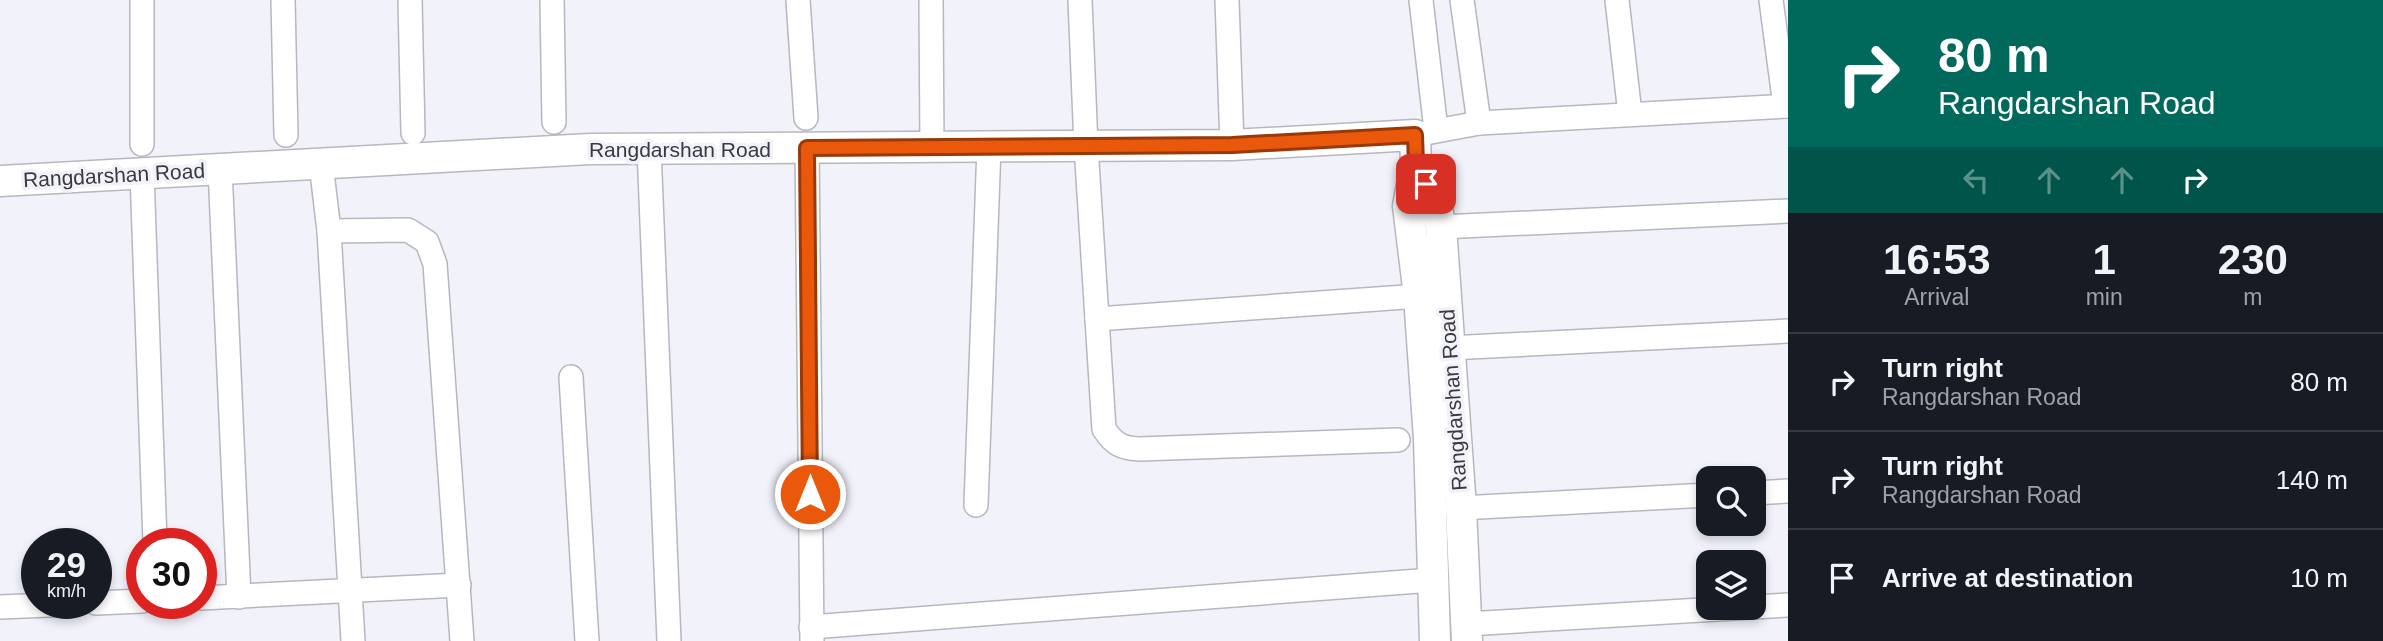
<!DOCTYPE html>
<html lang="en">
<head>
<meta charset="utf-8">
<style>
  :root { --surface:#171b24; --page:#20242c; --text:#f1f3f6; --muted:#9ea1a6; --line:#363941 }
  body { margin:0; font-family:Helvetica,sans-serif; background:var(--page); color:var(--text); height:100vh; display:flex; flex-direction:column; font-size:26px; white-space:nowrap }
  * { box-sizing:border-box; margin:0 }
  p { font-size:23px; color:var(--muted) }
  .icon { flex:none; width:38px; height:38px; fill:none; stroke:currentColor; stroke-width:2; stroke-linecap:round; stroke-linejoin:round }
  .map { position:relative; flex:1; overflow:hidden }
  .details { display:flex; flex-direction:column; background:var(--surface); width:595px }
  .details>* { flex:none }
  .top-card { background:#00695c; color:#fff; overflow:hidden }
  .fabs { position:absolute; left:1696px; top:466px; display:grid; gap:14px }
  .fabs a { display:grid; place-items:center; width:70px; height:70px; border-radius:14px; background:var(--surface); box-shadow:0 4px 10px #0003; font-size:35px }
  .speed { position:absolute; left:21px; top:528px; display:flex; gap:14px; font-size:35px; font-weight:700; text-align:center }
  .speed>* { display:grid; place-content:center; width:91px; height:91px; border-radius:50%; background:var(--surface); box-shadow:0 4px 10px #0003; line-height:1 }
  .speed small { font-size:18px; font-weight:400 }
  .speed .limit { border:10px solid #d22; background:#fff; color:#111 }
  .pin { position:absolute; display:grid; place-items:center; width:60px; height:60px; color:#fff; margin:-30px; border-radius:14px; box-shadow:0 4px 10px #0006 }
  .me { position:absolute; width:77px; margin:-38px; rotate:0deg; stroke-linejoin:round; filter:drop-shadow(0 0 5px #0008) }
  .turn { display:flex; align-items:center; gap:24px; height:147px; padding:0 35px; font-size:32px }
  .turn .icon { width:91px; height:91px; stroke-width:2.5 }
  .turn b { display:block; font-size:49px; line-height:60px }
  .lanes { display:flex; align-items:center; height:66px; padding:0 35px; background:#0003; justify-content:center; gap:35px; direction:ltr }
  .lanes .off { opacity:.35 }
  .eta { display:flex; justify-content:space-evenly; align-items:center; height:119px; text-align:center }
  .eta b { font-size:42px; font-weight:600; line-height:49px }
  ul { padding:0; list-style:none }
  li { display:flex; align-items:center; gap:21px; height:98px; padding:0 35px; border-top:2px solid var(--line) }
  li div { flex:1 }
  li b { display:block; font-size:26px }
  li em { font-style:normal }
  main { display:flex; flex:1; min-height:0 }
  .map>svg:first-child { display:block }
</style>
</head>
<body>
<main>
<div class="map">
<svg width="1788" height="641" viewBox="0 0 1788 641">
  <rect width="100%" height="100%" fill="#f2f2fb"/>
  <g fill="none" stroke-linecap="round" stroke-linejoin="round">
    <g stroke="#b7b7bf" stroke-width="26">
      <g id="minor">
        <polyline points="283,0 286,135"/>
        <polyline points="410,0 413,133"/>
        <polyline points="552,0 554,122"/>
        <polyline points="798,0 806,118"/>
        <polyline points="931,0 932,147"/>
        <path d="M1080,0L1086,146L1104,429C1114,444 1121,448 1139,449L1398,440"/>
        <polyline points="1227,0 1232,145"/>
        <polyline points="1421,0 1436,130"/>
        <polyline points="1462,0 1479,123"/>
        <polyline points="1617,0 1630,114"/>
        <polyline points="1771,0 1785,106"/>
        <polyline points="1415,135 1479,123 1788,106"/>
        <polyline points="142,144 142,0"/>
        <polyline points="807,148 812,641"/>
        <polyline points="649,149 669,641"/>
        <polyline points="321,164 329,231 353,641"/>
        <polyline points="220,169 239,597"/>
        <polyline points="142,173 155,542"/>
        <polyline points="1441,227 1788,211"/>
        <polyline points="329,231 408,230 427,242 435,264 462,641"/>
        <polyline points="1097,319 1419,296"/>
        <polyline points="1449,348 1788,331"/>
        <polyline points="571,377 587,641"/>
        <polyline points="1754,493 1788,491"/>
        <polyline points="976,505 989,147"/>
        <polyline points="1461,508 1708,495"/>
        <polyline points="201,598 459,585"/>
        <polyline points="96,603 142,601"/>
        <polyline points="0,607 73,604"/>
        <polyline points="1754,607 1788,605"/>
        <polyline points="1467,624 1752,607"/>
        <polyline points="811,627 1432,580"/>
      </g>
    </g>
    <g stroke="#b7b7bf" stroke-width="33">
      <g id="tertiary">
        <polyline points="1416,164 1436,204 1441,227 1461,508 1467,641"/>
        <polyline points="0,181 590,149 1232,145 1415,135 1416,164 1408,206 1419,296 1429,439 1435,641"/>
      </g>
    </g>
    <use href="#minor" stroke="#fff" stroke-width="23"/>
    <use href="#tertiary" stroke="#fff" stroke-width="30"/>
  </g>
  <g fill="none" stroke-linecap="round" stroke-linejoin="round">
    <g stroke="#983908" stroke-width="18">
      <polyline id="route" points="810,494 807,148 1232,145 1415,135 1416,164 1426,184"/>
    </g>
    <use href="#route" stroke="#ea580c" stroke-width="12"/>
  </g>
  <g text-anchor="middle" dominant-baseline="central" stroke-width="7" stroke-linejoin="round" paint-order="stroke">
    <g font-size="21" fill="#3a3a3d" stroke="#f2f2fb">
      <text x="680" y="149">Rangdarshan Road</text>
      <text transform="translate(114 175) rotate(-3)">Rangdarshan Road</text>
      <text transform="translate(1453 400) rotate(-94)">Rangdarshan Road</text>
    </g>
  </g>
</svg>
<div class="fabs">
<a><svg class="icon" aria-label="search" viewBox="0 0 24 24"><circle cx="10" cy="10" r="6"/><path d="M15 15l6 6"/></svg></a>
<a><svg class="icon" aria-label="layers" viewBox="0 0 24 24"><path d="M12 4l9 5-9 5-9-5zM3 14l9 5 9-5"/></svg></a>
</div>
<div class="speed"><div>29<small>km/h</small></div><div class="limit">30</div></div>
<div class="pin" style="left:1426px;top:184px;background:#d93025"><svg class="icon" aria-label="arrive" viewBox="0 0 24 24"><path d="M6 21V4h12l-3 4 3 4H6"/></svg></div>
<svg class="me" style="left:810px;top:494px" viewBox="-20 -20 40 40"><circle r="17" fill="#ea580c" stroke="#fff" stroke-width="3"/><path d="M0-11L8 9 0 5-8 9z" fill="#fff"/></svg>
</div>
<section class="details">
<div class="top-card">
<div class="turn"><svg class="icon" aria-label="right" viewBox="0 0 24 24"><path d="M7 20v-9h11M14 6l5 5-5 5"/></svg><div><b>80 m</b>Rangdarshan Road</div></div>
<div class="lanes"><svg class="icon off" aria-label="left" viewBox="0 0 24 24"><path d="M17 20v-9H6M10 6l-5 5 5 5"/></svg><svg class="icon off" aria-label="ahead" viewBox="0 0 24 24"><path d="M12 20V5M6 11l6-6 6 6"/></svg><svg class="icon off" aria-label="ahead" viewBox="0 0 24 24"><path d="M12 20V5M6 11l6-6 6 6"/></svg><svg class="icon" aria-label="right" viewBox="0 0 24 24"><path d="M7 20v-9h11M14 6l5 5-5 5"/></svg></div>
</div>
<div class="eta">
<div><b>16:53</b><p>Arrival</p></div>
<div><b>1</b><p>min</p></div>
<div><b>230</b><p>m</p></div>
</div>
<ul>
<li><svg class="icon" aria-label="right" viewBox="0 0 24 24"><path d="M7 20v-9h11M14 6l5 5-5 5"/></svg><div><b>Turn right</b><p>Rangdarshan Road</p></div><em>80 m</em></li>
<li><svg class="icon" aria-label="right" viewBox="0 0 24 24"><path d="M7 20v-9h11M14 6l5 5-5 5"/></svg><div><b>Turn right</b><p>Rangdarshan Road</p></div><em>140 m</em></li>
<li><svg class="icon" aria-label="arrive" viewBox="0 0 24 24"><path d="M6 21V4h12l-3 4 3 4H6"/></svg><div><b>Arrive at destination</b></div><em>10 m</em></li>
</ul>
</section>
</main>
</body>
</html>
